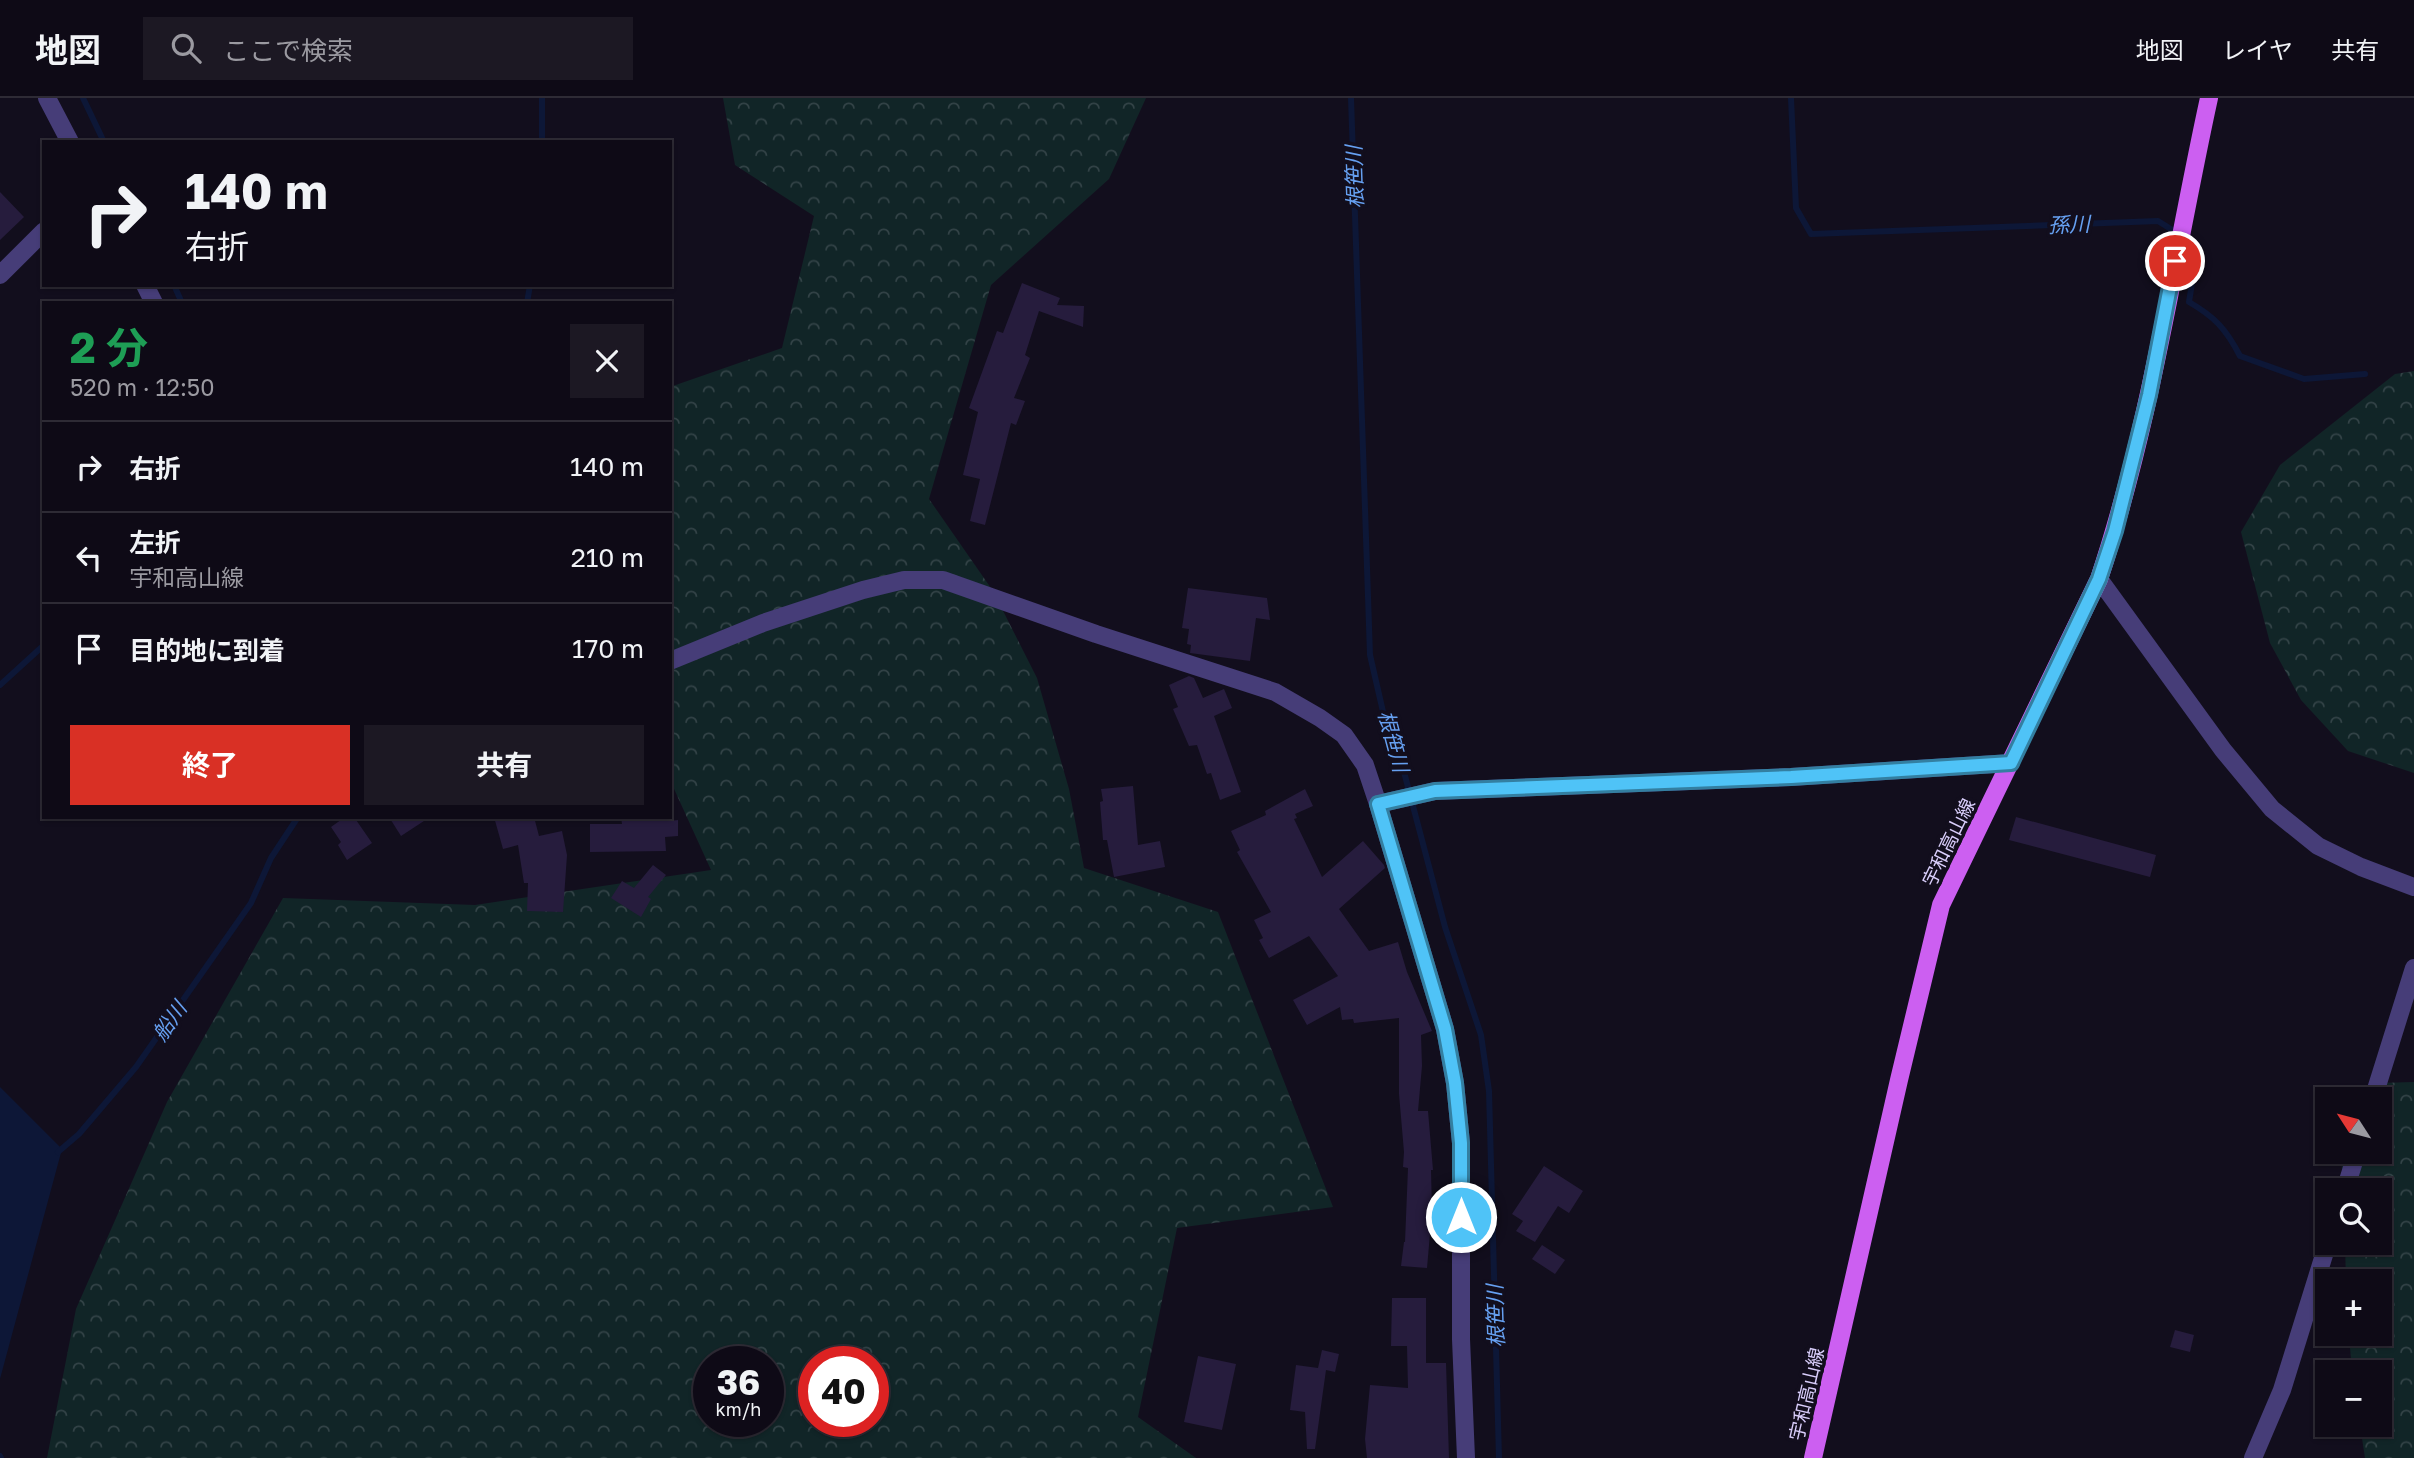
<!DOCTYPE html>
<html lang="ja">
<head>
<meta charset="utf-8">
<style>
  :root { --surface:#0e0a16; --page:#1c1823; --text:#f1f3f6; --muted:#9b9aa1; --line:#2e2b35; --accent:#d93025 }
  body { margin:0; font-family:"Golos Text","Noto Sans JP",sans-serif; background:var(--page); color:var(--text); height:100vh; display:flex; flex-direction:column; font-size:26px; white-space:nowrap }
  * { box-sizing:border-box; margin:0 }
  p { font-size:23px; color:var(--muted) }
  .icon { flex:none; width:38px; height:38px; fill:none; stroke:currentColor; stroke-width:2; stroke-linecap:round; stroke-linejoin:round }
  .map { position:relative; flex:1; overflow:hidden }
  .side { position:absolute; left:42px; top:203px; width:630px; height:518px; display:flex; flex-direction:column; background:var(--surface); border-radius:0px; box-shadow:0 2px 5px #0004,0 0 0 2px var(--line) }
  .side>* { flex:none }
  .guide { position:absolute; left:42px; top:42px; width:630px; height:147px; border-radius:0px; box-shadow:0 2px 5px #0004,0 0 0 2px var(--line); background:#0e0a16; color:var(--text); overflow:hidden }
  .needle { width:46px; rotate:306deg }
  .buttons { position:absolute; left:2315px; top:989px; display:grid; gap:14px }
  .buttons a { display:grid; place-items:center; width:77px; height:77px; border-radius:0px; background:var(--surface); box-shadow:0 2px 5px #0004,0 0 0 2px var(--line); font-size:35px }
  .speed { position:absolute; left:693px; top:1248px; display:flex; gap:14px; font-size:35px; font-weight:700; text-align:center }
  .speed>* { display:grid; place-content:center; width:91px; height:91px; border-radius:50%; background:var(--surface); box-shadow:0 2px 5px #0004,0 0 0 2px var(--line); line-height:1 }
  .speed small { font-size:18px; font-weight:400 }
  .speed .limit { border:10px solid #d22; background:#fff; color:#111 }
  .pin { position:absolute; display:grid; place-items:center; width:60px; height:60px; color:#fff; margin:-30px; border:4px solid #fff; border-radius:50%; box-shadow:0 2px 7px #0007 }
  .me { position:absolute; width:77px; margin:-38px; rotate:0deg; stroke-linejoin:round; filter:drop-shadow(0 0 5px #0008) }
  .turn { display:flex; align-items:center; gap:24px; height:147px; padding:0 28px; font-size:32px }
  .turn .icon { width:91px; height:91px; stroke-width:2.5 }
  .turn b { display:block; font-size:49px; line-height:60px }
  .round { display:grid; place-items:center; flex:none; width:74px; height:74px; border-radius:0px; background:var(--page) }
  .headline { display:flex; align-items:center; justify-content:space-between; height:119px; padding:0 28px }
  h1 { font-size:42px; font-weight:700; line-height:52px; color:#1e9e55 }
  .cta { display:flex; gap:14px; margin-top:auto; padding:14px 28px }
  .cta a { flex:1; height:80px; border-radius:0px; background:var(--accent); color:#fff; font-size:28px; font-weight:700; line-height:80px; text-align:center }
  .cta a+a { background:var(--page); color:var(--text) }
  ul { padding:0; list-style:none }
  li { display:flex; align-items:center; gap:21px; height:91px; padding:0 28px; border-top:2px solid var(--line) }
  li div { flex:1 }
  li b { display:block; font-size:26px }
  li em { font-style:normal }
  header { display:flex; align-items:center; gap:42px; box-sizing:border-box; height:98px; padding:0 35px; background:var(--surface); border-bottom:2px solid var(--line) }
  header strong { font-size:33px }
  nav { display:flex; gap:38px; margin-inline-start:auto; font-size:24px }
  .search { width:490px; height:63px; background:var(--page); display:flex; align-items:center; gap:18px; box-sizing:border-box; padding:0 24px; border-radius:0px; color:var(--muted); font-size:26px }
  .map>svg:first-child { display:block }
</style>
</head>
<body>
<header>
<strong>地図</strong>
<div class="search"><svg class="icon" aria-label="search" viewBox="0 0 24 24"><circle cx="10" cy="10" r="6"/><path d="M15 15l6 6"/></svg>ここで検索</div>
<nav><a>地図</a><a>レイヤ</a><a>共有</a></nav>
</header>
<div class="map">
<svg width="2414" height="1360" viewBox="0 0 2414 1360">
  <defs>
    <pattern id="forest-crowns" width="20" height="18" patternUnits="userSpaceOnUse" patternTransform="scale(1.75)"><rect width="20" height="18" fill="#112527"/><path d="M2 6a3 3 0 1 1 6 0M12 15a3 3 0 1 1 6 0" fill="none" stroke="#334347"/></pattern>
  </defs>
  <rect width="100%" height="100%" fill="#120e1d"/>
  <g fill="url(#forest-crowns)" fill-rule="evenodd">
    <path d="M723,0H1146L1109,81L991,187L929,401L993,493L1037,580L1069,691L1084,770L1218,814L1333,1109L1177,1130L1138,1319L1196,1360H47L76,1211L167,1004L283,800L475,807L711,772L670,682V289L782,250L814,118L735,67ZM709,1264H768V1323H709ZM814,1264H873V1323H814Z"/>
    <polygon points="2414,273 2414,675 2348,653 2301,602 2270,545 2241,434 2280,367 2395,276"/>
    <polygon points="2414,984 2414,1360 2365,1360 2360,1327 2380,1326 2380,1274 2352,1274 2349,1236 2380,1236 2380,1183 2346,1183 2345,1145 2380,1144 2380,1092 2343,1092 2341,1054 2380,1054 2378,985"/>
  </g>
  <polygon fill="#0d1737" points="0,989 62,1051 0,1281"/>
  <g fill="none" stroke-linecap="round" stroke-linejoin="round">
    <g stroke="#0d1737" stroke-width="6">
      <polyline points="83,0 104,44"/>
      <polyline points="542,0 542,44"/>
      <polyline points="1351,0 1370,557 1384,618 1404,674 1445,829 1481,937 1489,993 1499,1360"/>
      <path d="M1791,0L1796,110L1811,136L2158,123L2198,148L2189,204C2215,219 2226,231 2240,258L2304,281L2365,276"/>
      <polyline points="174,187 182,205"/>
      <polyline points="527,205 530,187"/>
      <polyline points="0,587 44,547"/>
      <polyline points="58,1054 79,1036 136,969 251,805 271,760 298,719"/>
      <polyline points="0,1358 1,1360"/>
    </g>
  </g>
  <g fill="#261c3d">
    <polygon points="0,94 24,119 0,142"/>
    <polygon points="1022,185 1060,200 1057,207 1084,208 1083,229 1039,213 1025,257 1030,260 1014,300 1025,303 1016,327 1011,325 985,427 970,423 980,381 963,377 978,314 969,310 997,233 1003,235"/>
    <polygon points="1188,490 1267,500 1270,522 1256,520 1250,563 1190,555 1191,547 1187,546 1189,531 1182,530"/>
    <polygon points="1189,578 1194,580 1203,600 1224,591 1232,610 1214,618 1241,694 1220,702 1211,675 1207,676 1197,647 1189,648 1173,611 1178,609 1169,587"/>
    <polygon points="1133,688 1138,747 1160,743 1165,769 1114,779 1107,742 1103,742 1100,704 1103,703 1101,691"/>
    <polygon points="1305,691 1313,708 1295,716 1297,720 1294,721 1322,779 1363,743 1384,767 1385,770 1339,811 1369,853 1398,844 1407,874 1432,933 1421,937 1422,968 1418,1013 1428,1013 1433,1072 1431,1072 1432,1113 1427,1170 1401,1168 1404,1144 1405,1144 1408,1070 1403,1069 1404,1054 1399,996 1399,920 1354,925 1353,921 1342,922 1340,909 1307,927 1293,902 1338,878 1309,838 1269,860 1259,842 1263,840 1254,822 1271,814 1237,754 1240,752 1231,733 1266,717 1265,713"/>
    <polygon points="345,719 354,719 372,745 347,762 338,747 341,744 331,729"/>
    <polygon points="389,719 430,719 401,738"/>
    <polygon points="494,719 534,719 539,738 562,733 567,757 563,814 527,813 528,785 524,785 518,747 503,751"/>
    <polygon points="621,719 669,719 669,723 678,722 678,738 665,739 666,753 590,754 590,726 622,726"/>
    <polygon points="2016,719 2156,757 2150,779 2009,742"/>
    <polygon points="653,767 666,777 648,799 651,801 641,819 611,800 622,783 634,790"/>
    <polygon points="1544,1068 1583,1093 1569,1115 1558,1108 1535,1144 1516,1133 1523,1123 1512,1116"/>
    <polygon points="1542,1147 1565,1162 1555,1176 1532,1161"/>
    <polygon points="1392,1200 1426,1200 1426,1265 1446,1265 1449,1360 1367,1360 1365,1341 1370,1287 1408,1290 1407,1248 1391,1248"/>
    <polygon points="2175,1232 2194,1237 2190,1254 2170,1249"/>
    <polygon points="1322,1252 1339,1256 1335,1274 1326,1272 1315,1351 1307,1351 1305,1314 1290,1312 1296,1267 1318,1270"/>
    <polygon points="1198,1258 1236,1266 1222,1332 1184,1324"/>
  </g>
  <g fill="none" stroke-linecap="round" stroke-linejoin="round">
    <g stroke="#463d78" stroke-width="18">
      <polyline points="47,0 70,44"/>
      <polyline points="0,177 44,133"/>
      <polyline points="145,187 154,205"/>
      <polyline points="2099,481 2223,652 2272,711 2318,748 2361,769 2414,789"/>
      <polyline points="670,563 763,525 863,492 904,482 943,482 1096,536 1275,594 1320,620 1344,637 1365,667 1378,706 1445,931 1455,985 1461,1045 1461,1241 1466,1360"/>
      <polyline points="1378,706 1435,693 1791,679 2011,665"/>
      <polyline points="2373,1001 2414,870"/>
      <polyline points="2345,1092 2357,1054"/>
      <polyline points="2253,1360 2282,1292 2328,1144"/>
    </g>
    <path stroke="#cc5ff1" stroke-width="18" d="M1813,1360L1899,982L1941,807L2099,481C2151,325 2174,160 2209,0"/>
  </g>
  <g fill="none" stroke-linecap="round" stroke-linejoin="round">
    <g stroke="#337fa1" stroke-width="18">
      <polyline id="route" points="1461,1119 1461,1045 1455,985 1445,931 1378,706 1435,693 1791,679 2011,665 2099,481 2115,433 2149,297 2175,163"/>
    </g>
    <use href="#route" stroke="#4fc3f7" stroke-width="12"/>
  </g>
  <g text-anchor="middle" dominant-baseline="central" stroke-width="7" stroke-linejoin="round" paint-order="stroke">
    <g font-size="19" fill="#d9cefb" stroke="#120e1d">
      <text transform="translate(1948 744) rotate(-64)">宇和高山線</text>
      <text transform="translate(1806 1296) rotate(-77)">宇和高山線</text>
    </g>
    <g font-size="21" font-style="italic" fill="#66a0f1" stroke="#120e1d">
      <text transform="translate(1354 79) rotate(-92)">根笹川</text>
      <text transform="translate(2069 126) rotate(-2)">孫川</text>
      <text transform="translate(1394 643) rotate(75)">根笹川</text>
      <text transform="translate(169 923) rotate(-55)">船川</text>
      <text transform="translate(1495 1218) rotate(-92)">根笹川</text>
    </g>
  </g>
</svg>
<div class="buttons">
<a><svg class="needle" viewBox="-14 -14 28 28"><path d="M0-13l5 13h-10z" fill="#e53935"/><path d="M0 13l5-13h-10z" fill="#9b9aa1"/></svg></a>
<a><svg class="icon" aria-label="search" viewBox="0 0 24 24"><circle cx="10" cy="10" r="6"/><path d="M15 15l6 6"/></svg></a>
<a>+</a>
<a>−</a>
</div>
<div class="speed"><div>36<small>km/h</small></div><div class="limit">40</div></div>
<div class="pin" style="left:2175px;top:163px;background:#d93025"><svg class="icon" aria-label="arrive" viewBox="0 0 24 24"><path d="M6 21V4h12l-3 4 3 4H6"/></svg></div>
<svg class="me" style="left:1461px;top:1119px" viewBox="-20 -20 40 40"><circle r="17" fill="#4fc3f7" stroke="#fff" stroke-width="3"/><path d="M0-11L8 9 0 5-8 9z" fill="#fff"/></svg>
<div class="guide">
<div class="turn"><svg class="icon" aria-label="right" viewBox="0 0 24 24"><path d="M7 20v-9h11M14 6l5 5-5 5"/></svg><div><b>140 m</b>右折</div></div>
</div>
<section class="side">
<div class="headline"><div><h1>2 分</h1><p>520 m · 12:50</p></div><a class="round"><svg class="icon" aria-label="close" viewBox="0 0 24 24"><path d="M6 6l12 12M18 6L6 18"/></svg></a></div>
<ul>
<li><svg class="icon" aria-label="right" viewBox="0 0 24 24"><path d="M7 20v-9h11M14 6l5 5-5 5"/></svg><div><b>右折</b></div><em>140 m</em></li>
<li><svg class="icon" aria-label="left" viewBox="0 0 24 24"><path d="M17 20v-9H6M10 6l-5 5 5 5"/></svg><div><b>左折</b><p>宇和高山線</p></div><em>210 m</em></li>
<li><svg class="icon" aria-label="arrive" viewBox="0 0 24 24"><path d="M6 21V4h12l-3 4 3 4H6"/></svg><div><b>目的地に到着</b></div><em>170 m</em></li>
</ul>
<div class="cta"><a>終了</a><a>共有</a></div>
</section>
</div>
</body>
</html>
